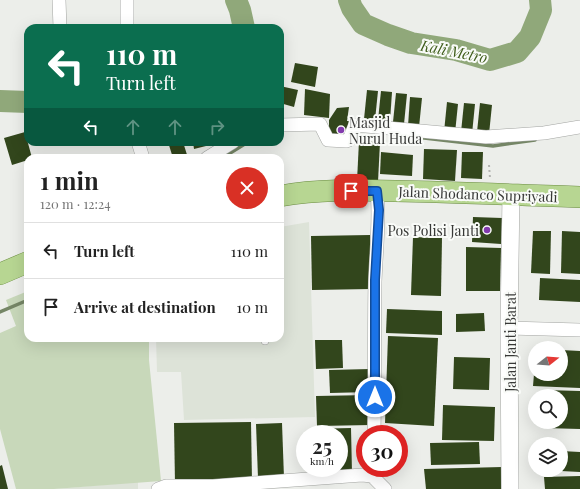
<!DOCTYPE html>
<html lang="en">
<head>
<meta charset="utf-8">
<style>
  :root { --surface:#fff; --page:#f6f6f6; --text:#222; --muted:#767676; --line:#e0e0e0 }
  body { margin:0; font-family:"Playfair Display",serif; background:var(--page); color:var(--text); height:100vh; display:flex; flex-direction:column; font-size:15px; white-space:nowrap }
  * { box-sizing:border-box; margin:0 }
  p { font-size:13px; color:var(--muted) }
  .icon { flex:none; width:22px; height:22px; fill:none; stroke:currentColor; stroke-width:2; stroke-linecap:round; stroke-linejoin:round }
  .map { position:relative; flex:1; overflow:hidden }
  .details { position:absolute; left:24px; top:154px; width:260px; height:188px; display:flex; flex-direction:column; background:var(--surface); border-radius:12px; box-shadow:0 4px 16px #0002 }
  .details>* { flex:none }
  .guide { position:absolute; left:24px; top:24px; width:260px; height:122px; border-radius:12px; box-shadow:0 4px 16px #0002; background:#0b6e4f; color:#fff; overflow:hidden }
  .needle { width:26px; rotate:73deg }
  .fabs { position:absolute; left:528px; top:341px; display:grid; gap:8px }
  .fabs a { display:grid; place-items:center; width:40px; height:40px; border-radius:50%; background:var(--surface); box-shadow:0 4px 16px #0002; font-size:20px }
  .speed { position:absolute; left:296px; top:425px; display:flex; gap:8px; font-size:20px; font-weight:700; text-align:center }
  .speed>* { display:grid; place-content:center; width:52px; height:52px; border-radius:50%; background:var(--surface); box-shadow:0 4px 16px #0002; line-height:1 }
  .speed small { font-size:10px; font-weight:400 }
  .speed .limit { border:6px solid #d22; background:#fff; color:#111 }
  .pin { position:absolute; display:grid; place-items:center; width:34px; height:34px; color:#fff; margin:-17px; border-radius:8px; box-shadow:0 2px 6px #0006 }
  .me { position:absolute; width:44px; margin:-22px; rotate:0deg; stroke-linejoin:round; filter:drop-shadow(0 0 3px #0008) }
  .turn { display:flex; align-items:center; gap:14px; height:84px; padding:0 16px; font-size:18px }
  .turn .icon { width:52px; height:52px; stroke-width:2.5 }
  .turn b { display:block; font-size:28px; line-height:34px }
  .lanes { display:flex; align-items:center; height:38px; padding:0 16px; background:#0003; justify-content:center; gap:20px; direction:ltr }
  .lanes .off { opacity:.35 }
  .round { display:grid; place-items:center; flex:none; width:42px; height:42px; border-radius:21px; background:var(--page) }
  .head { display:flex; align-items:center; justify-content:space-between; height:68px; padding:0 16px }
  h1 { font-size:24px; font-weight:700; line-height:30px }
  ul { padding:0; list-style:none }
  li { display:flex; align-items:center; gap:12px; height:56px; padding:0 16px; border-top:1px solid var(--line) }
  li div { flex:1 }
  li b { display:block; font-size:15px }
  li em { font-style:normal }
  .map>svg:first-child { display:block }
</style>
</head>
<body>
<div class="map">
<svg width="580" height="489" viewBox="0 0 580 489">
  <rect width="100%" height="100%" fill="#eceeea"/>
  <g fill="#dde3d8">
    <polygon points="309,222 315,417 184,420 181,372 157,372 156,338 280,338 280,227"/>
    <polygon points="138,482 138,489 54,489"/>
  </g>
  <polygon fill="#c8d8ba" points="28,291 28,338 149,338 149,360 161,481 54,489 16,489 0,429 0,333 16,326 6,300"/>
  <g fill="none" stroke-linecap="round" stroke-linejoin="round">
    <g stroke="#758666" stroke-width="3.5">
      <polyline points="407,136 493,146 535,140"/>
      <polyline points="227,155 248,142"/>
      <polyline points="0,312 28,300"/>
    </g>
    <g stroke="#90a87a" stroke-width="22">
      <polyline points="236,0 240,10 244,28"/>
      <polyline points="349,0 352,8 363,24 388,35 411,43 456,50 490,60 517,52 530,37 541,10 540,0"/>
      <polyline points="0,101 28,102"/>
    </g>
  </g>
  <g fill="#32461c">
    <polygon points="295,63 318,67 315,87 291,82"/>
    <polygon points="280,86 298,90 294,107 280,103"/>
    <polygon points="305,89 330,94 329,118 304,115"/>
    <polygon points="367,90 378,91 375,120 364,119"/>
    <polygon points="381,91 392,92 390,121 378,120"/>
    <polygon points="396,93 407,94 404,124 393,122"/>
    <polygon points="410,97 422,98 419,127 408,126"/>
    <polygon points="447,102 458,104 455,133 444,132"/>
    <polygon points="464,103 475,104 472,134 461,132"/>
    <polygon points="480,103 492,105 489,134 477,132"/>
    <polygon points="349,107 347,121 352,121 352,139 329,139 329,120 337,108"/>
    <polygon points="25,132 32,158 28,158 28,160 12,165 4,138"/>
    <polygon points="359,141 380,142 378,182 357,181"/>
    <polygon points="168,142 183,142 188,158 173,158"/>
    <polygon points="193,142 209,142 210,145 194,149"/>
    <polygon points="424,149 457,150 455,181 423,179"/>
    <polygon points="381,152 413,155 412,176 380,174"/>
    <polygon points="462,152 483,152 482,179 461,178"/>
    <polygon points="473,217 502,218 501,244 472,242"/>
    <polygon points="533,231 551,231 550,274 531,273"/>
    <polygon points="562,231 580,232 580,274 561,273"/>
    <polygon points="370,235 371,289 312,290 311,236"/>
    <polygon points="413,237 442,238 441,296 411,295"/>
    <polygon points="466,247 501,248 500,291 466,291"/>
    <polygon points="540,278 580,280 580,302 539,300"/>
    <polygon points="387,309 442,311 442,335 386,333"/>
    <polygon points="484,313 485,331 456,332 456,314"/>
    <polygon points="388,336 438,338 434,426 385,423"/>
    <polygon points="315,340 342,340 343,368 316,369"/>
    <polygon points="561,350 580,351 580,388 533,386 534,374 561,374"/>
    <polygon points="454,357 490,358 489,390 453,389"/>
    <polygon points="370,369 370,392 330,393 329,370"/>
    <polygon points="544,390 580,391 580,429 544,428 544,422 561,422 561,396 544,396"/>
    <polygon points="370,395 371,425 317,426 316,396"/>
    <polygon points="443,405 495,407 494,441 442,440"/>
    <polygon points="251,422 252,482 175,484 174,423"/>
    <polygon points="282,423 284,478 258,478 256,424"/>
    <polygon points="351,428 352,473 312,474 311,468 339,468 339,434 310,434 310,429"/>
    <polygon points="479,442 480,464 431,465 430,443"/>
    <polygon points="561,451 580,452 580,472 561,471"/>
    <polygon points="2,465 8,489 0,489 0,466"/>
    <polygon points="502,467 503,489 426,489 424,469"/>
    <polygon points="580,476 580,489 545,489 544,477"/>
  </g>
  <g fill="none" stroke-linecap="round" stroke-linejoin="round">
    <g stroke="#a3a5a2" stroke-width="8">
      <polyline id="service" points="265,341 265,338"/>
    </g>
    <g stroke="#a3a5a2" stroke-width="14">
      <g id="minor">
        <polyline points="59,0 60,28"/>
        <polyline points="127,0 127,28"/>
        <polyline points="280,125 320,124 328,140 346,141 349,140 355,125 486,137 544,133 580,127"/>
        <polyline points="138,142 143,158"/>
        <polyline points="207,158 233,142"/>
        <polyline points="509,328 580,330"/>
        <path d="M374,434C375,383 374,333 375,282C376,251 380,221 377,191"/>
        <polyline points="158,489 166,486 213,486 362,475 372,476 385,489"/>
      </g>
    </g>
    <g stroke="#a3a5a2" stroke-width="18">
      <polyline id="tertiary" points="510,489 509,328 511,194"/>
    </g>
    <g stroke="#6b8d42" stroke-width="22">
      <g id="primary">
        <path d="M280,196C318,189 357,190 395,191C457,192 518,195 580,197"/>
        <polyline points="0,274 28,262"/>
      </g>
    </g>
    <polyline stroke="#b3b4b1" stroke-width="2" stroke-dasharray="2 3" stroke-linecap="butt" points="489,165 490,178"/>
    <use href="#service" stroke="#fff" stroke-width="7"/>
    <use href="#minor" stroke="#fff" stroke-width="13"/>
    <use href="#tertiary" stroke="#fff" stroke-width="17"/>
    <use href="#primary" stroke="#b7d692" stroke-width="21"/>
  </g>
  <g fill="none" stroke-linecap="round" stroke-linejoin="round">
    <g stroke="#114b97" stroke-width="10">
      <polyline id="route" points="351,191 377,191 379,210 375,280 375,397"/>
    </g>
    <use href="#route" stroke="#1a73e8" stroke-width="7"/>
  </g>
  <g fill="#823bad" stroke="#f9fbf8" stroke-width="1.5">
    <circle cx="341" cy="130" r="4"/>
    <circle cx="487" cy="230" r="4"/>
  </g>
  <g text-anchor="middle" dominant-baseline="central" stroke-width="4" stroke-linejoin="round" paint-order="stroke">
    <g font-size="14" fill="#373836" stroke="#f9fbf8" text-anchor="start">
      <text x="349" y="122">Masjid<tspan x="349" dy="16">Nurul Huda</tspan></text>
      <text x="479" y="230" text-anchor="end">Pos Polisi Janti</text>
    </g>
    <g font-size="14" fill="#373836" stroke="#f9fbf8">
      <text transform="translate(478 194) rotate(2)">Jalan Shodanco Supriyadi</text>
      <text transform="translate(510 342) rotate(-90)">Jalan Janti Barat</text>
    </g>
    <g font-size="15" font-style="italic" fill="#3f5d1a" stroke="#f9fbf8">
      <text transform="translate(454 51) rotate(11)">Kali Metro</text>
    </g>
  </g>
</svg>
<div class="fabs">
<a><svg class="needle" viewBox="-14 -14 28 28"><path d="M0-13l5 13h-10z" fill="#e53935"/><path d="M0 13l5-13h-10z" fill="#767676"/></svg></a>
<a><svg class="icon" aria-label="search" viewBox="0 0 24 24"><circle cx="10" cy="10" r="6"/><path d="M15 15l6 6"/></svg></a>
<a><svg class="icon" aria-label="layers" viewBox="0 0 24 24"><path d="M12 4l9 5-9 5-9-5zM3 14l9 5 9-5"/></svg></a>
</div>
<div class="speed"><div>25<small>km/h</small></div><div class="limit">30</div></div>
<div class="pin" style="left:351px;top:191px;background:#d93025"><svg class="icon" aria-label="arrive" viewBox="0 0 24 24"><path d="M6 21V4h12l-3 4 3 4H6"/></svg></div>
<svg class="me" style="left:375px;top:397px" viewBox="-20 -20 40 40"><circle r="17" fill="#1a73e8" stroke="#fff" stroke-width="3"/><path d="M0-11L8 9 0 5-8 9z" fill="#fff"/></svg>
<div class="guide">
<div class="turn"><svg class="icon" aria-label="left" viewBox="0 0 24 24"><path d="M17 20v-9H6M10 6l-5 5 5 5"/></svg><div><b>110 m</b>Turn left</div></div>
<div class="lanes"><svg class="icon" aria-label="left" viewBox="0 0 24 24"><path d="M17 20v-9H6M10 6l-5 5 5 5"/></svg><svg class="icon off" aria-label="ahead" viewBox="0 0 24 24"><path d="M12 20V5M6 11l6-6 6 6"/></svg><svg class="icon off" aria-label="ahead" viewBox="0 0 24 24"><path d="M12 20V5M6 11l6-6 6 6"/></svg><svg class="icon off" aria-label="right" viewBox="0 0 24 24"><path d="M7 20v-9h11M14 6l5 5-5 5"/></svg></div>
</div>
<section class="details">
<div class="head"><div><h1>1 min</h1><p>120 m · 12:24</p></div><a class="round" style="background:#d93025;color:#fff"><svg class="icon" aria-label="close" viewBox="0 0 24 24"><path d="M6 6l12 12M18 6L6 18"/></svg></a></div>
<ul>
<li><svg class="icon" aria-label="left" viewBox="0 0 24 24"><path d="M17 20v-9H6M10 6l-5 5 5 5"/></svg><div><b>Turn left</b></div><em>110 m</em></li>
<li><svg class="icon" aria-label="arrive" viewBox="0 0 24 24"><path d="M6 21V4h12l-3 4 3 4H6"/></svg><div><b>Arrive at destination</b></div><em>10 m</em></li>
</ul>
</section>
</div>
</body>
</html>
